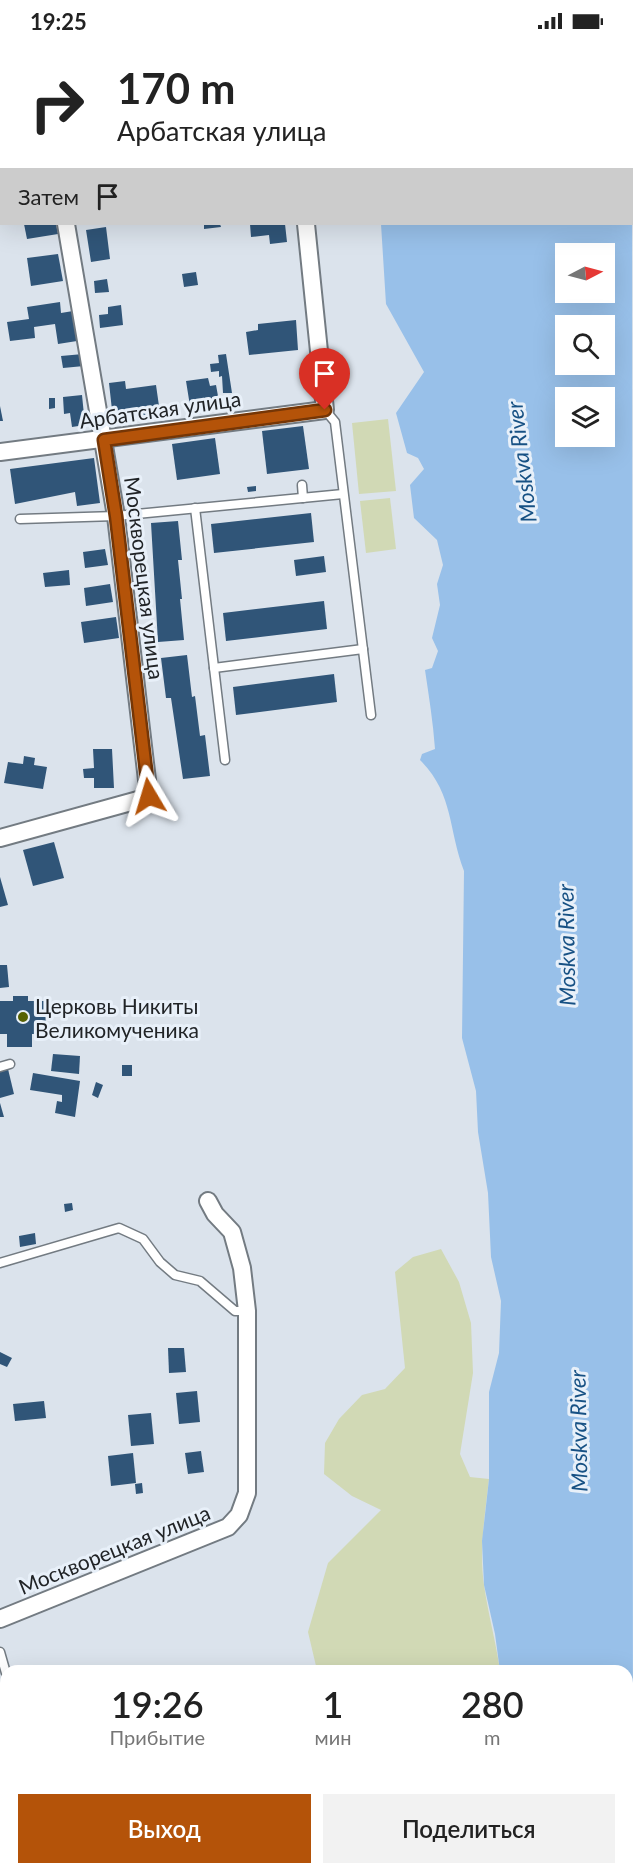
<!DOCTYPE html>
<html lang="ru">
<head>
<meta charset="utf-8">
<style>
  :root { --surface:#fff; --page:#f2f2f2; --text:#222; --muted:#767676; --accent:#b45309 }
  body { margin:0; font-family:Lato,sans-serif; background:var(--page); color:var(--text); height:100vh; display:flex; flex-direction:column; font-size:22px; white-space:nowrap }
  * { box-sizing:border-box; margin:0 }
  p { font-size:20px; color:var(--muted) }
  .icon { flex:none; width:33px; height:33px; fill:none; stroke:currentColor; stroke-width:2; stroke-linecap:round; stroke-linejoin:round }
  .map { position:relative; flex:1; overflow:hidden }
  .sheet { position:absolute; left:0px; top:1623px; width:633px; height:210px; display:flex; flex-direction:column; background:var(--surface); border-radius:18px 18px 0 0; box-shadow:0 6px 24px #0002 }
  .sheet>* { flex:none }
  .hud { position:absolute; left:0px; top:0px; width:633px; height:183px; box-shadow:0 6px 24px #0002; background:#fff; color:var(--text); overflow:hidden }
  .needle { width:39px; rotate:84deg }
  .fabs { position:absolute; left:555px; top:201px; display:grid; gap:12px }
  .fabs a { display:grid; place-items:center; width:60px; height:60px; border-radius:0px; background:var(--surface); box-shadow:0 6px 24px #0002; font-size:30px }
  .pin { position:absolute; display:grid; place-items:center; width:51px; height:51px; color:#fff; margin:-62px -26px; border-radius:50% 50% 50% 0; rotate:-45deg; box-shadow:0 0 6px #0007 }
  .pin .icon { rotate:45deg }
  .me { position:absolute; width:66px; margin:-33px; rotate:353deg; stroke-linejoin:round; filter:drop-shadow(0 0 4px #0008) }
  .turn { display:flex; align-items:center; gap:21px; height:126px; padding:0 18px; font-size:27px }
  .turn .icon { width:78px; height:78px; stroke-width:2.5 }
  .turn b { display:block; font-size:42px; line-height:51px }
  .then { display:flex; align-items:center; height:57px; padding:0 18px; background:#0003; gap:12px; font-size:22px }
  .eta { display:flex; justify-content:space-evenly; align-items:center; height:102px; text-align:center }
  .eta b { font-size:36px; font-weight:600; line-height:42px }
  .button { display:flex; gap:12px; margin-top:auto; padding:12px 18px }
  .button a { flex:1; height:69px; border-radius:0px; background:var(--accent); color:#fff; font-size:24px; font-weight:600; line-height:69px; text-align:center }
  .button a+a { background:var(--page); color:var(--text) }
  .status { display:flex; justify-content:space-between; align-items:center; height:42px; padding:0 30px; background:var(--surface); direction:ltr }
  .status svg { height:16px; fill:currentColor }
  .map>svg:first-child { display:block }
</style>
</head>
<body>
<div class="status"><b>19:25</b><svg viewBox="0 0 49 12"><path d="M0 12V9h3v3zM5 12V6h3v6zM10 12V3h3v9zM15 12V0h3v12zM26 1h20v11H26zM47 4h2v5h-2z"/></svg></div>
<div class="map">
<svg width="633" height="1833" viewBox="0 0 633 1833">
  <rect width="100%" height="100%" fill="#dbe3ec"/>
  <g fill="#d1d9b5">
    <polygon points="388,377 396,449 359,452 352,381"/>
    <polygon points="390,456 396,507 366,511 360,459"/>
    <path d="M441,1207L459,1240L471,1281L473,1331L460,1412L470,1435L489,1437C485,1472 479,1508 484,1543C488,1572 496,1600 500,1629H313L316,1624L308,1590L328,1521L381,1468L352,1454L324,1432L325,1401L339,1377L362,1353L385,1347L405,1326L395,1230L413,1215Z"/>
  </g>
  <g fill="#98c0e9" fill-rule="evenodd">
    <polygon points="384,0 619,0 619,1 385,2"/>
    <path d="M632,122L633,1833H492L493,1827H627V1629H500L495,1592L484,1543L482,1499L489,1437V1350L499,1311L501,1259L491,1215L488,1151L478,1090L476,1049L462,996L464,829C448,787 454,752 420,718L422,712L435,707C433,680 429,655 425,628L432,626L438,609L432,596L440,563L437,542L443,523L437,498L414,476L410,443L424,427L418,416L407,411L396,371L424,330L386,262L381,182H632ZM566,212H604V250H566ZM566,284H604V322H566ZM566,356H604V394H566Z"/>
  </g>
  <g fill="#305578">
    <polygon points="24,182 56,182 58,192 27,197"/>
    <polygon points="204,182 220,182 221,185 204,187"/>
    <polygon points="250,182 285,182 287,200 270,202 269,193 251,195"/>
    <polygon points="106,185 110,217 91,220 86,188"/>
    <polygon points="58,212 63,239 31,244 27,216"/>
    <polygon points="196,230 198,243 184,245 182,232"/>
    <polygon points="107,237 109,250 95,251 94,239"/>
    <polygon points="60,260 61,271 73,269 77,299 58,302 55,282 34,285 35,296 10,299 7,280 29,277 27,265"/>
    <polygon points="121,263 123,283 100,286 99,273 108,272 108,265"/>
    <polygon points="296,278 298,308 249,313 246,290 258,288 258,282"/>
    <polygon points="83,312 84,324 63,326 61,314"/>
    <polygon points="226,312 232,351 223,351 222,334 219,335 219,329 211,330 210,322 219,321 218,313"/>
    <polygon points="208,336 210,344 216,343 218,354 212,355 213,361 190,364 186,339"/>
    <polygon points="125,339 126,347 156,343 160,371 113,377 109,341"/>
    <polygon points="82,353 85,383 72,385 70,371 64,372 63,355"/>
    <polygon points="49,356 55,356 55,366 49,367"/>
    <polygon points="0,364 3,379 0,379"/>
    <polygon points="303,384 309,427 267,432 262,389"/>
    <polygon points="215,396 220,432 177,438 172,402"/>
    <polygon points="94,416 100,461 77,464 75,450 15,462 10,427"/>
    <polygon points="256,444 256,449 248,450 247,445"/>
    <polygon points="311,471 314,500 214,511 211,482"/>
    <polygon points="178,479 182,518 178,518 182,557 180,557 184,598 158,600 151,481"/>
    <polygon points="105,507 108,523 85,526 83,510"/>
    <polygon points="324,514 326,530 296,534 294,518"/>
    <polygon points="69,528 70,543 45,545 43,531"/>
    <polygon points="110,542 113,560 86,564 84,546"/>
    <polygon points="324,559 327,587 226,599 223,571"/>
    <polygon points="116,575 119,596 84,601 81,580"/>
    <polygon points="187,613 192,655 195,654 200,694 205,693 210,734 183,737 171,656 166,656 161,616"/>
    <polygon points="334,632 337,660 236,673 233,645"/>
    <polygon points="93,707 112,707 114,746 94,746 94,736 84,736 83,727 94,726"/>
    <polygon points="24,714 35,716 34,723 47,725 43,747 4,741 8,720 23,722"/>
    <polygon points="54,800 64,836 33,844 23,808"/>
    <polygon points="0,835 8,863 0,865"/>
    <polygon points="0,923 7,923 9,945 0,946"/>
    <polygon points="13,954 28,954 28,959 45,959 46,992 32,992 32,1005 7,1005 7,992 0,992 0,959 13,959"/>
    <polygon points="53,1012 80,1014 79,1032 51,1029"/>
    <rect x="122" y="1023" width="10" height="11"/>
    <polygon points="8,1027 14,1052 0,1056 0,1029"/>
    <polygon points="33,1031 80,1039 75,1075 55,1071 57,1059 62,1060 62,1053 30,1048"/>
    <polygon points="96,1040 103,1043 98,1056 92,1053"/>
    <polygon points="0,1061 4,1075 0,1075"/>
    <polygon points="72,1161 73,1168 65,1170 64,1162"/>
    <polygon points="35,1191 36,1202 20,1205 19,1194"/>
    <polygon points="168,1306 184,1306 186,1330 169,1331"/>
    <polygon points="0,1310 12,1316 7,1325 0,1322"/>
    <polygon points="197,1349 200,1380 179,1382 176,1351"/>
    <polygon points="44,1359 46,1376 15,1379 13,1362"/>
    <polygon points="151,1371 154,1402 131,1404 128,1373"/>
    <polygon points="201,1409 204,1430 188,1432 185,1411"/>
    <polygon points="133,1411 136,1441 111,1444 108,1414"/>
    <polygon points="142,1441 143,1451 136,1452 135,1442"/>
  </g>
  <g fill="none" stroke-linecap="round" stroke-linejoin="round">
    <g stroke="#737b82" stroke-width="11">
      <g id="service">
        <polyline points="286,0 286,2"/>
        <polyline points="335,0 335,2"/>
        <polyline points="325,368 335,380 371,673"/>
        <polyline points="302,443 303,456"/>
        <polyline points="195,466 225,718"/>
        <polyline points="20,477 116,474 343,452"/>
        <polyline points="214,626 363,607"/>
        <polyline points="0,1025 10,1022"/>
        <polyline points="0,1221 119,1186 143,1197 160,1220 175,1233 200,1239 235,1269 247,1269"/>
        <polyline points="0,1610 6,1631"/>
        <polyline points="43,1827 44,1833"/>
      </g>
    </g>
    <g stroke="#737b82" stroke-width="20">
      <g id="minor">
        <polyline points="41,0 41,2"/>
        <polyline points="0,132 2,132"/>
        <polyline points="0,410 325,368 306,182"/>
        <polyline points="0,796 149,755 116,474 66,182"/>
        <polyline points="0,1577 228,1485 239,1473 247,1451 247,1269 242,1226 232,1190 215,1172 208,1159"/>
      </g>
    </g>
    <use href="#service" stroke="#fff" stroke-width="8"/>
    <use href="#minor" stroke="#fff" stroke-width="16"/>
  </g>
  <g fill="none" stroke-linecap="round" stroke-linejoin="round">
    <g stroke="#753606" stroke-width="15">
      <polyline id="route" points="149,754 116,474 104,398 325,368"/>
    </g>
    <use href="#route" stroke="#b45309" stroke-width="10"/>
  </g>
  <circle fill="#566204" stroke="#e8f0f9" stroke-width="2" cx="23" cy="975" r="6"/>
  <g text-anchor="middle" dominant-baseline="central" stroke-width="6" stroke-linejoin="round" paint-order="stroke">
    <g font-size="21" fill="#212427" stroke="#e8f0f9">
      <text transform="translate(160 367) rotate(-8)">Арбатская улица</text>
      <text transform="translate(145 536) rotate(83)">Москворецкая улица</text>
      <text transform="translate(114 1507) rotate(-22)">Москворецкая улица</text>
    </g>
    <g font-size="21" fill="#212427" stroke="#e8f0f9" text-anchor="start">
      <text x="35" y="963">Церковь Никиты<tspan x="35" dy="24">Великомученика</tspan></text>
    </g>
    <g font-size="22" font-style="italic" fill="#175184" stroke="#e8f0f9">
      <text transform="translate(521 420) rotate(-97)">Moskva River</text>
      <text transform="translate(566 903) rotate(-91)">Moskva River</text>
      <text transform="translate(578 1389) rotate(-91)">Moskva River</text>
    </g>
  </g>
</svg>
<div class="fabs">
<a><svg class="needle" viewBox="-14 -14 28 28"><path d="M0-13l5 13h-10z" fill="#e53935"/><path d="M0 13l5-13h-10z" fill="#767676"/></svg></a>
<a><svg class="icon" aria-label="search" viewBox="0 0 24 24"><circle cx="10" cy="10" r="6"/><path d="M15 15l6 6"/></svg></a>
<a><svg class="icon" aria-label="layers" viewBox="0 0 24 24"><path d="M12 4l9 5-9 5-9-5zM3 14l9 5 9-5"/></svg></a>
</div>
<div class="pin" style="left:325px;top:368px;background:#d93025"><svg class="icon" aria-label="arrive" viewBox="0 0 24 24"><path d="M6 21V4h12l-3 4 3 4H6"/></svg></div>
<svg class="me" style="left:149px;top:754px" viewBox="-20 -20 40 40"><path d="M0-17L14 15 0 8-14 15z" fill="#b45309" stroke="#fff" stroke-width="4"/></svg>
<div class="hud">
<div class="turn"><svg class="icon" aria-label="right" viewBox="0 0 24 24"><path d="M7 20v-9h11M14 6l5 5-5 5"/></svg><div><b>170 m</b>Арбатская улица</div></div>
<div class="then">Затем<svg class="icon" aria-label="arrive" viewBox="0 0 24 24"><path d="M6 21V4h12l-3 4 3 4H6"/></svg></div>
</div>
<section class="sheet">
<div class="eta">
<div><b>19:26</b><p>Прибытие</p></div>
<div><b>1</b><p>мин</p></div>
<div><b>280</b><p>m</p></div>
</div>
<div class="button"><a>Выход</a><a>Поделиться</a></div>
</section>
</div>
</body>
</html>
